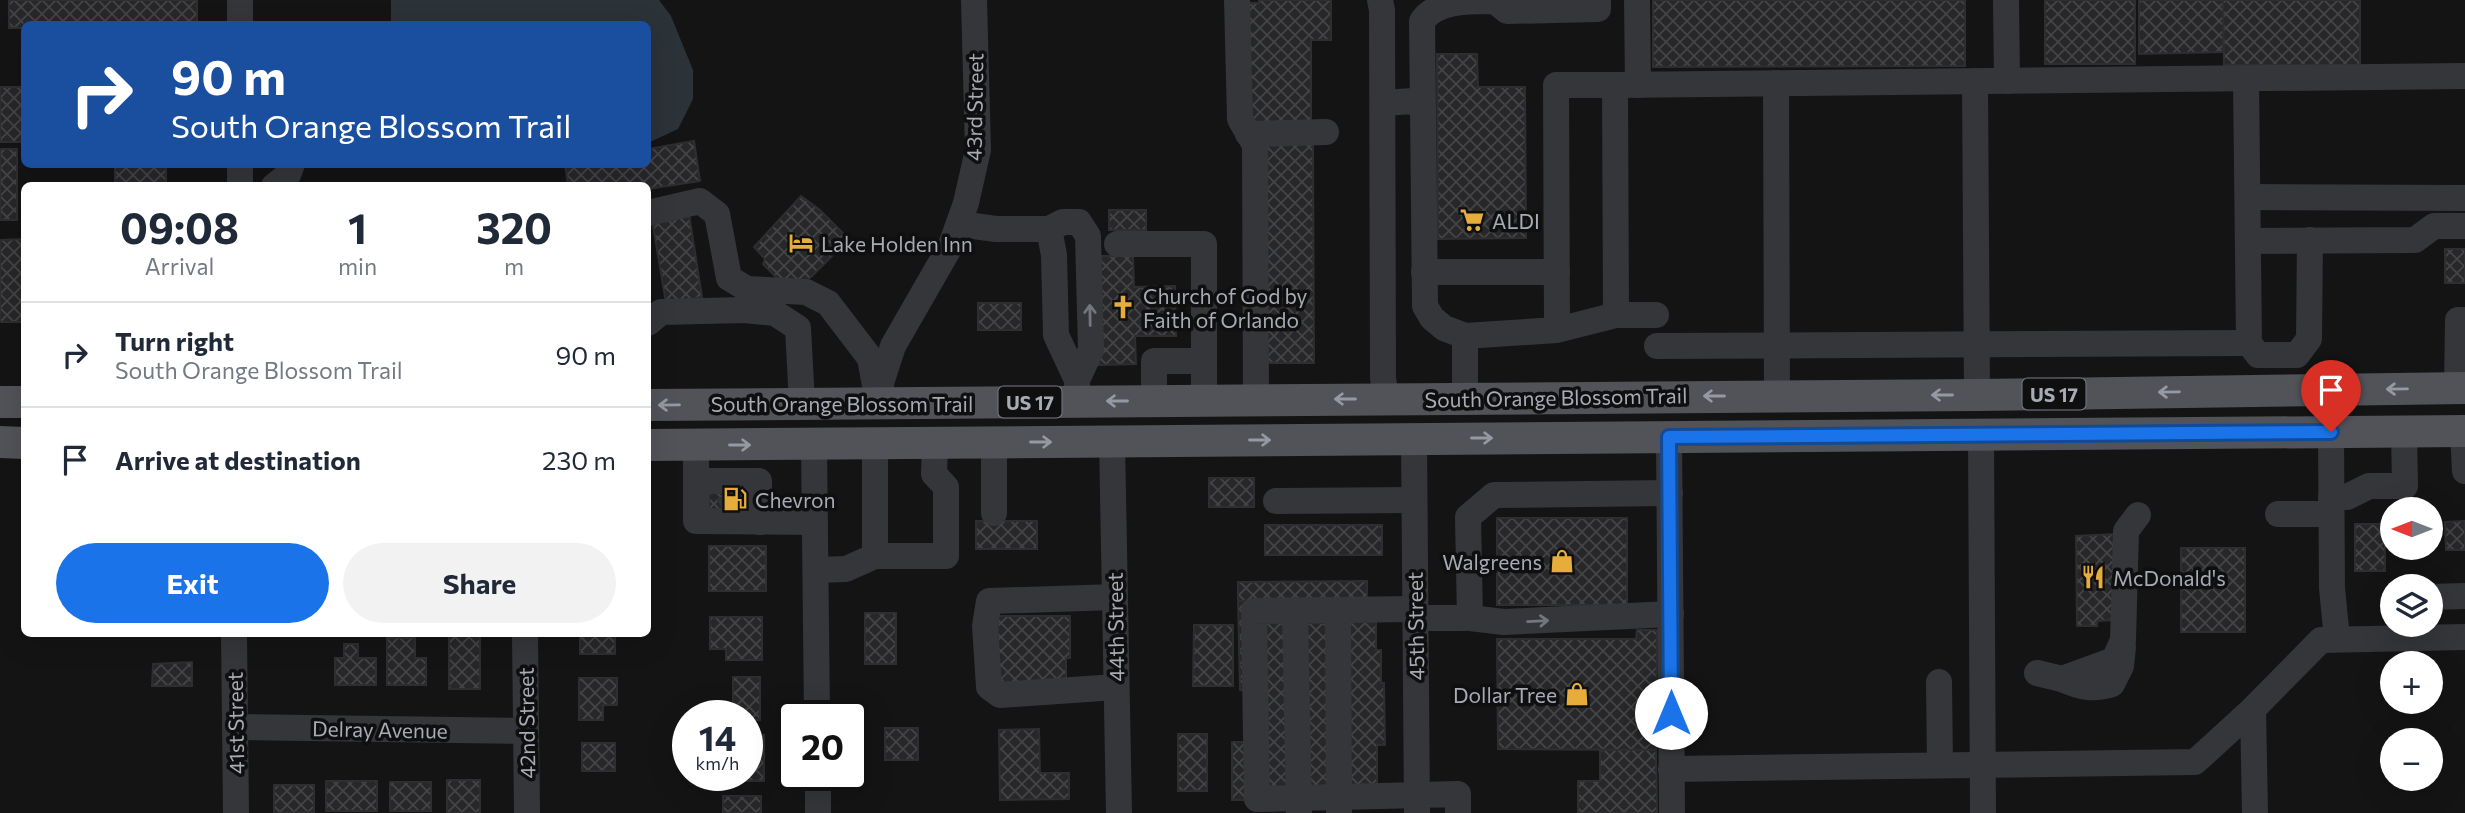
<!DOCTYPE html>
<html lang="en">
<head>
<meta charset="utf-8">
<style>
  :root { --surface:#fff; --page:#f2f2f3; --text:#1f2937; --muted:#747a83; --line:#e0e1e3; --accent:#1a73e8 }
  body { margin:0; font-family:Commissioner,sans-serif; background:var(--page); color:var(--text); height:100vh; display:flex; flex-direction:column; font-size:26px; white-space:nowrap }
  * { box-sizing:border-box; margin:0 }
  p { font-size:23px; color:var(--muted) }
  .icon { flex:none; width:38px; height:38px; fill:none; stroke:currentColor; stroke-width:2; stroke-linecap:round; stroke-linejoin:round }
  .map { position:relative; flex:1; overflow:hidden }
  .drawer { position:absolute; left:21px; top:182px; width:630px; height:455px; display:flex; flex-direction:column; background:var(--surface); border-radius:10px; box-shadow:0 7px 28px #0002 }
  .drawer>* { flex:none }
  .banner { position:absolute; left:21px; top:21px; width:630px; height:147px; border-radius:10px; box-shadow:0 7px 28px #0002; background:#1a4fa0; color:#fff; overflow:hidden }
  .needle { width:46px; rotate:270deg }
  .fabs { position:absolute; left:2380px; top:497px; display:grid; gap:14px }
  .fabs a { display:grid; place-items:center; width:63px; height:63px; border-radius:50%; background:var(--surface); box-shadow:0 7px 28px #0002; font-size:35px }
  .speed { position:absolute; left:672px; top:700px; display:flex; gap:14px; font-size:35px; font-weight:700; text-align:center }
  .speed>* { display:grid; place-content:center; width:91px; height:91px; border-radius:50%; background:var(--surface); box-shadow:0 7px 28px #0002; line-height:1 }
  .speed small { font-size:18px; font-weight:400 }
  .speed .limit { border:4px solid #111; border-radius:10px; background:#fff; color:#111 }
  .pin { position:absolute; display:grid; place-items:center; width:60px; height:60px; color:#fff; margin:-72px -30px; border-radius:50% 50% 50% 0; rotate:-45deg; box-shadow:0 0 7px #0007 }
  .pin .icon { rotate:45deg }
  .me { position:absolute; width:77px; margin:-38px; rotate:0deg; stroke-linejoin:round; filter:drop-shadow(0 0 5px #0008) }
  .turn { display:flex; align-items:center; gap:24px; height:147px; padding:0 35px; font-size:32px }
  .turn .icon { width:91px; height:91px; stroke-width:2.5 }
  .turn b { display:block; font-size:49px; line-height:60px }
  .eta { display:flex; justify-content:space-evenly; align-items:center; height:119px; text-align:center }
  .eta b { font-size:42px; font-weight:700; line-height:49px }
  .cta { display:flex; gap:14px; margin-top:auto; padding:14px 35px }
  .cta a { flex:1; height:80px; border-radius:42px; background:var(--accent); color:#fff; font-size:28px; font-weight:700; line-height:80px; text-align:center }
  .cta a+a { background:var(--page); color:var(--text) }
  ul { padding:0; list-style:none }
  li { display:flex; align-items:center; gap:21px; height:105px; padding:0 35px; border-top:2px solid var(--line) }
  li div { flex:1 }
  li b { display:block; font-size:26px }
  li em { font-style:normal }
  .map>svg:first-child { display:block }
</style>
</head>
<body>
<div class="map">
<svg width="2465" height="813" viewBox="0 0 2465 813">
  <defs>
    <pattern id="building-cross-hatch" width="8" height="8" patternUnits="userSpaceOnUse" patternTransform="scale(1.75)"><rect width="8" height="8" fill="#272729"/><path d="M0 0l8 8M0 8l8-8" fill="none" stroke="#434446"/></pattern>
  </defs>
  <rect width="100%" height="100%" fill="#141415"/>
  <polygon fill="#2b3238" points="391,0 659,0 671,16 693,70 693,99 678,129 648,143 648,24 391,24"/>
  <g fill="url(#building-cross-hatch)" stroke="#2e2e31" stroke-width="2">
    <polygon points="9,0 197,0 197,24 24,24 24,28 9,28"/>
    <polygon points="1259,0 1331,0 1331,40 1311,40 1311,122 1246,122 1246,3 1259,3"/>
    <polygon points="1653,0 1965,0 1965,66 1653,67"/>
    <rect x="2045" y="0" width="90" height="64"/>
    <polygon points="2139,0 2223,0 2223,52 2139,54"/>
    <polygon points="2223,0 2360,0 2360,65 2224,65"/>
    <polygon points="1437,54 1477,54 1478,87 1525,87 1526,238 1438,239"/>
    <rect x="0" y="87" width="24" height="55"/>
    <polygon points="694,141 700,181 648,189 648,186 568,186 565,164 648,164 648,149"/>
    <polygon points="1263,142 1313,142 1314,363 1264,363"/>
    <rect x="0" y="149" width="17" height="71"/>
    <rect x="115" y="164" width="51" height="22"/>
    <polygon points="801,196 820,210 849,239 800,288 785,286 763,264 765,259 754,247"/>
    <rect x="1109" y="210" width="37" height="20"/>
    <polygon points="689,214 702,297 666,303 652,220"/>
    <polygon points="24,239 24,322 0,322 0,240"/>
    <rect x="2445" y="249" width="20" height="34"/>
    <polygon points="1097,256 1133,256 1134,287 1175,286 1176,336 1135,336 1136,364 1099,365"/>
    <rect x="978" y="303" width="43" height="27"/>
    <rect x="1209" y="478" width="45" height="29"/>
    <polygon points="757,492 757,513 709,513 709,493"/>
    <rect x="1497" y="518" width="130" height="87"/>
    <rect x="976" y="521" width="61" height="28"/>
    <polygon points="2465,521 2465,550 2446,550 2445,522"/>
    <rect x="2355" y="524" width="30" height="47"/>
    <rect x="1265" y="525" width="117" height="30"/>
    <polygon points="2116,534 2115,620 2097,621 2097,626 2077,626 2076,536"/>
    <rect x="709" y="546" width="57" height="45"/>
    <rect x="2181" y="548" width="64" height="84"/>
    <polygon points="1367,581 1367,600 1238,601 1238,582"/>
    <polygon points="1238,601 1247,601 1249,690 1240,690"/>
    <rect x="865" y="613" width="31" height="51"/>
    <polygon points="998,616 1070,616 1070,658 1066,658 1066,682 998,682"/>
    <polygon points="710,617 762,617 762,660 726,660 726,649 710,649"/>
    <polygon points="1346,622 1376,622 1376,650 1381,650 1381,683 1384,683 1385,745 1377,745 1377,788 1347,788"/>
    <rect x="1266" y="623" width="24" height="166"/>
    <polygon points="1306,623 1330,623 1331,788 1307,788"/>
    <polygon points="1194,625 1233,625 1233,686 1193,686"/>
    <polygon points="1637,630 1657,630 1656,750 1498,749 1497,639 1636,639"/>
    <rect x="449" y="634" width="31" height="55"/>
    <rect x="580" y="634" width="35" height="20"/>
    <polygon points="387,638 415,638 415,658 426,658 426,685 387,685"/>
    <polygon points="344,644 358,644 358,658 376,658 376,685 335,685 335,658 344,658"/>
    <polygon points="192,662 192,686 152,686 153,664"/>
    <polygon points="733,677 760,677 760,720 747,720 747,716 721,716 721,705 733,705"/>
    <polygon points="579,678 617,678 617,705 603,705 603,720 579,720"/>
    <rect x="885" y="728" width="33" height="32"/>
    <polygon points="1039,729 1040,773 1069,773 1069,799 1000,800 999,730"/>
    <rect x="1178" y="734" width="29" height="57"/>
    <polygon points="747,735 764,735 764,781 725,781 725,775 747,775"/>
    <rect x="1232" y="742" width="16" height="58"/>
    <rect x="582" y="743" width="33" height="28"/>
    <polygon points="1600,750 1656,750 1657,813 1578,813 1578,781 1600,781"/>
    <rect x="447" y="780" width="33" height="33"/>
    <rect x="326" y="781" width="51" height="30"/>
    <rect x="390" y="782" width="41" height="29"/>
    <polygon points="274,785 314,785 314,812 274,813"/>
    <rect x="723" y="796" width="38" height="17"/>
  </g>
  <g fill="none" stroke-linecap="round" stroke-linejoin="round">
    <polyline stroke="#313235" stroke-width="26" stroke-dasharray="26 13" stroke-linecap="butt" points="728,493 739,513"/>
    <g stroke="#35363a" stroke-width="26">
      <polyline points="240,0 240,24"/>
      <polyline points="1237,0 1240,119 1255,145 1256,400"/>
      <polyline points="1380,0 1382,10 1383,378 1386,399"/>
      <polyline points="1637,0 1638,85"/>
      <polyline points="2006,0 2007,81"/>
      <polyline points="2246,78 2249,343 2258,355 2297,355 2309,339 2310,240"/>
      <polyline points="1975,81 1977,395"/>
      <polyline points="1776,83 1777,395"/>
      <polyline points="1615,85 2465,76"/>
      <polyline points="1383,103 1413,101 1423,109 1425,306 1432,318 1444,328 1465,336 1557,330 1616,315 1615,85 1556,85 1557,330"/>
      <path d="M1423,109L1422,21C1437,0 1468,1 1495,1L1507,11L1598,9V0"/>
      <polyline points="1248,134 1326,132"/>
      <polyline points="240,164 240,186"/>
      <polyline points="274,186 288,175 292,164"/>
      <polyline points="2248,197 2465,198"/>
      <polyline points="648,213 700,201 717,214 729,278 747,289 806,292 828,303 870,358 876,391"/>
      <polyline points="959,224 996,229 1049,229"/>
      <polyline points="2248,241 2415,240 2434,226 2465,226"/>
      <polyline points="1117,244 1204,244 1204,400"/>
      <polyline points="1424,272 1557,272"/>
      <polyline points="1616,315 1656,315"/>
      <polyline points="648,323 661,312 744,310 775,313 798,328 802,403"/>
      <polyline points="1465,336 1465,398"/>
      <polyline points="1657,346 2249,343"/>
      <polyline points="1077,380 1091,350 1088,236 1079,222 1063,222 1049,229 1054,255 1056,335 1077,380 1077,401"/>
      <polyline points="2457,389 2458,320 2465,320"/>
      <polyline points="1154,401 1154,361 1204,361"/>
      <polyline points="878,403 882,380 893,346 951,245 966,203 978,150 974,0"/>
      <polyline points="2463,431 2465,471"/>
      <polyline points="2331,432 2332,588 2337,639"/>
      <polyline points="1981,436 1983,813"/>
      <polyline points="1669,437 1672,813"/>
      <polyline points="1414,438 1417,813"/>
      <polyline points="1112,441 1119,813"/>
      <polyline points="994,442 994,513"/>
      <polyline points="814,444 817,716"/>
      <polyline points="696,445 696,521 815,522"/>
      <polyline points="696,481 759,481 760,522"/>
      <polyline points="2331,497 2347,497 2369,486 2405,486 2404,432"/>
      <polyline points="1276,501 1414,500"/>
      <polyline points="2278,514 2331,514"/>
      <polyline points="875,556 875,444"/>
      <polyline points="816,570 846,569 875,556 946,556 946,487 934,474 935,443"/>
      <polyline points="1115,597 989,601 985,626 989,687 1000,695 1116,687"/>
      <polyline points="2431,597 2465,596"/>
      <polyline points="1415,609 1254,611 1257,799 1458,794 1458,813"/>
      <polyline points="1295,610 1299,813"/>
      <polyline points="1338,610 1339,813"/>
      <polyline points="1415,618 1470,618 1504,622 1671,614"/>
      <polyline points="1470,618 1468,517 1494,495 1670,493"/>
      <polyline points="234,634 236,813"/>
      <polyline points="525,634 527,813"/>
      <polyline points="2037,673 2062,679 2114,660 2123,640 2126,531 2138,515"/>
      <path d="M2062,679C2080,687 2093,690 2112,684L2121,666L2123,647"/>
      <polyline points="1939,682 1940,765"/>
      <polyline points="2253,709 2255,813"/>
      <polyline points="235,727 526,731"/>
      <polyline points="1671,769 2195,762 2253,709 2321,640 2465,637"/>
      <polyline points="818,775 818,813"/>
    </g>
    <g stroke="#515359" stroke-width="32">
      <polyline points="0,402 24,402"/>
      <polyline points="648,405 1977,395 2465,388"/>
      <polyline points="0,442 24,443"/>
      <polyline points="648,445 2465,431"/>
    </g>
  </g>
  <defs><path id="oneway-shaft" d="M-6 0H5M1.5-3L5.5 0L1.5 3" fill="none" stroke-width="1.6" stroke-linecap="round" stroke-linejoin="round" transform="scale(1.75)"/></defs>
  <g stroke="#73767e">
    <use href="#oneway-shaft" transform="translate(1090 315) rotate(-91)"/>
    <use href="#oneway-shaft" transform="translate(1538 621) rotate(-3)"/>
  </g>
  <g stroke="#9599a3">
    <use href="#oneway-shaft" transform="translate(2397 389) rotate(179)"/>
    <use href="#oneway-shaft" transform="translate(2169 392) rotate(179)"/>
    <use href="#oneway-shaft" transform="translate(1942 395) rotate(180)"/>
    <use href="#oneway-shaft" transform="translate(1714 396) rotate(180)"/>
    <use href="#oneway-shaft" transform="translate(1345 399) rotate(180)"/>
    <use href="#oneway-shaft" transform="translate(1117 401) rotate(180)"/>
    <use href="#oneway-shaft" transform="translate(669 405) rotate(179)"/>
    <use href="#oneway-shaft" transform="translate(1482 438)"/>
    <use href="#oneway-shaft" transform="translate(1260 440)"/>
    <use href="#oneway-shaft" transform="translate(1041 442)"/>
    <use href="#oneway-shaft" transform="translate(740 445)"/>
  </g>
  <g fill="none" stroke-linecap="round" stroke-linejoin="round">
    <g stroke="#114b97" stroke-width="18">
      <polyline id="route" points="1671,713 1669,437 2331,432"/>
    </g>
    <use href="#route" stroke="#1a73e8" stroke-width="12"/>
  </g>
  <defs>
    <g id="supermarket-bare" transform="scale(1.89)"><path d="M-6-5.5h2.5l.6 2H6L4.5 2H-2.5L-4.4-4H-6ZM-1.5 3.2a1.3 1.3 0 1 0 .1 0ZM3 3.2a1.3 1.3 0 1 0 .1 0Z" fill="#e7ad3a" stroke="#0f0f10" stroke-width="2.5" paint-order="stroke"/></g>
    <g id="hotel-bare" transform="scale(1.89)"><path d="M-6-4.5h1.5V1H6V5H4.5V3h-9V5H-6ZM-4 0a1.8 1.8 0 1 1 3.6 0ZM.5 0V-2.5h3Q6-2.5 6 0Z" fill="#e7ad3a" stroke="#0f0f10" stroke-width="2.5" paint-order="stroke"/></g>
    <g id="church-bare" transform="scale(1.89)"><path d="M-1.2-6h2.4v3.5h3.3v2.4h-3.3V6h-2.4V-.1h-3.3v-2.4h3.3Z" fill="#e7ad3a" stroke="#0f0f10" stroke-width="2.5" paint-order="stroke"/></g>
    <g id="fuel-bare" transform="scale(1.89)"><path d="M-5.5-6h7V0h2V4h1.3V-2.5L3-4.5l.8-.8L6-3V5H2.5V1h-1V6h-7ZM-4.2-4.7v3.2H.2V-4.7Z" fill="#e7ad3a" stroke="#0f0f10" stroke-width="2.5" paint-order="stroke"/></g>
    <g id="shop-bare" transform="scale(1.89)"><path d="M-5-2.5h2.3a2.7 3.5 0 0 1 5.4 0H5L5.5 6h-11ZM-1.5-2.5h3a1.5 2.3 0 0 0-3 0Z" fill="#e7ad3a" stroke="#0f0f10" stroke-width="2.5" paint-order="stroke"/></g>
    <g id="restaurant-bare" transform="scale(1.89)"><path d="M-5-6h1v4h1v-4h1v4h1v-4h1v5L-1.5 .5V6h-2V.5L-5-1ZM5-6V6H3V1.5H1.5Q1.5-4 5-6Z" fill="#e7ad3a" stroke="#0f0f10" stroke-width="2.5" paint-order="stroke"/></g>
  </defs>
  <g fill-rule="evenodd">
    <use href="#supermarket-bare" x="1472" y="220"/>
    <use href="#hotel-bare" x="801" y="243"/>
    <use href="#church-bare" x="1123" y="307"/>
    <use href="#fuel-bare" x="735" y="499"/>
    <use href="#shop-bare" x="1562" y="561"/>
    <use href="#restaurant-bare" x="2093" y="577"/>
    <use href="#shop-bare" x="1577" y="694"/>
  </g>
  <g text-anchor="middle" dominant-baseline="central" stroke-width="7" stroke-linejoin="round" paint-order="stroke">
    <g fill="#0f0f10" stroke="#797c84" stroke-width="2">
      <rect x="2022.5" y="378.5" width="63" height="31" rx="5"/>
      <rect x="998.5" y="386.5" width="63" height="31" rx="5"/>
    </g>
    <g font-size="19" font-weight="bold" fill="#a6abb5">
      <text x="2054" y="394">US 17</text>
      <text x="1030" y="402">US 17</text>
    </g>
    <g font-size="21" fill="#a6abb5" stroke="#0f0f10">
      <text transform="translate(974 107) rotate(-89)">43rd Street</text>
      <text transform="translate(1556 397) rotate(-1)">South Orange Blossom Trail</text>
      <text x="842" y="403">South Orange Blossom Trail</text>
      <text transform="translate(1415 626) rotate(-91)">45th Street</text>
      <text transform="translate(1115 627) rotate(-91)">44th Street</text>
      <text transform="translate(235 723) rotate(-91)">41st Street</text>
      <text transform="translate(526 723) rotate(-91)">42nd Street</text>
      <text transform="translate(380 729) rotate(1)">Delray Avenue</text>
    </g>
    <g font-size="21" fill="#a6abb5" stroke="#0f0f10" text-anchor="start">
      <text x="1492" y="220">ALDI</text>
      <text x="821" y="243">Lake Holden Inn</text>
      <text x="1143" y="295">Church of God by<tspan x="1143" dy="24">Faith of Orlando</tspan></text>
      <text x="755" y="499">Chevron</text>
      <text x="1542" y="561" text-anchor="end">Walgreens</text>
      <text x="2113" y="577">McDonald's</text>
      <text x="1557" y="694" text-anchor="end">Dollar Tree</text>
    </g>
  </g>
</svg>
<div class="fabs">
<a><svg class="needle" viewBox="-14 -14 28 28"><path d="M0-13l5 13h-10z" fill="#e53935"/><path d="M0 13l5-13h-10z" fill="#747a83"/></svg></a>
<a><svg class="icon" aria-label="layers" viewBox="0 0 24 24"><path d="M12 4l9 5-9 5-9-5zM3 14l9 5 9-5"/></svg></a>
<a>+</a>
<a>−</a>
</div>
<div class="speed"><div>14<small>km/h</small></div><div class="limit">20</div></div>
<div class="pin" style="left:2331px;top:432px;background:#d93025"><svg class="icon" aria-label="arrive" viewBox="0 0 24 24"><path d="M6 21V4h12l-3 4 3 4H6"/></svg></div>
<svg class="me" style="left:1671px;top:713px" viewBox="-20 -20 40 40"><circle r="19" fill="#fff"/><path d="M0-13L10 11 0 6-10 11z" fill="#1a73e8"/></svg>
<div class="banner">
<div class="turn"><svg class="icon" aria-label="right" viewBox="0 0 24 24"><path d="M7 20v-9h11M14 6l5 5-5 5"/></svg><div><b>90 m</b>South Orange Blossom Trail</div></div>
</div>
<section class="drawer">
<div class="eta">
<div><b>09:08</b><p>Arrival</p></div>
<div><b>1</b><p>min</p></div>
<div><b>320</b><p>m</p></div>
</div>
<ul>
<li><svg class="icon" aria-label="right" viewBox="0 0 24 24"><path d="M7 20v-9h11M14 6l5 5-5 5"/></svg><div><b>Turn right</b><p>South Orange Blossom Trail</p></div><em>90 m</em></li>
<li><svg class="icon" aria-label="arrive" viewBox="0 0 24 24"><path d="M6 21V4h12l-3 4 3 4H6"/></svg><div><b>Arrive at destination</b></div><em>230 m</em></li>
</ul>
<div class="cta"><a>Exit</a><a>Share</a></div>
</section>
</div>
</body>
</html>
